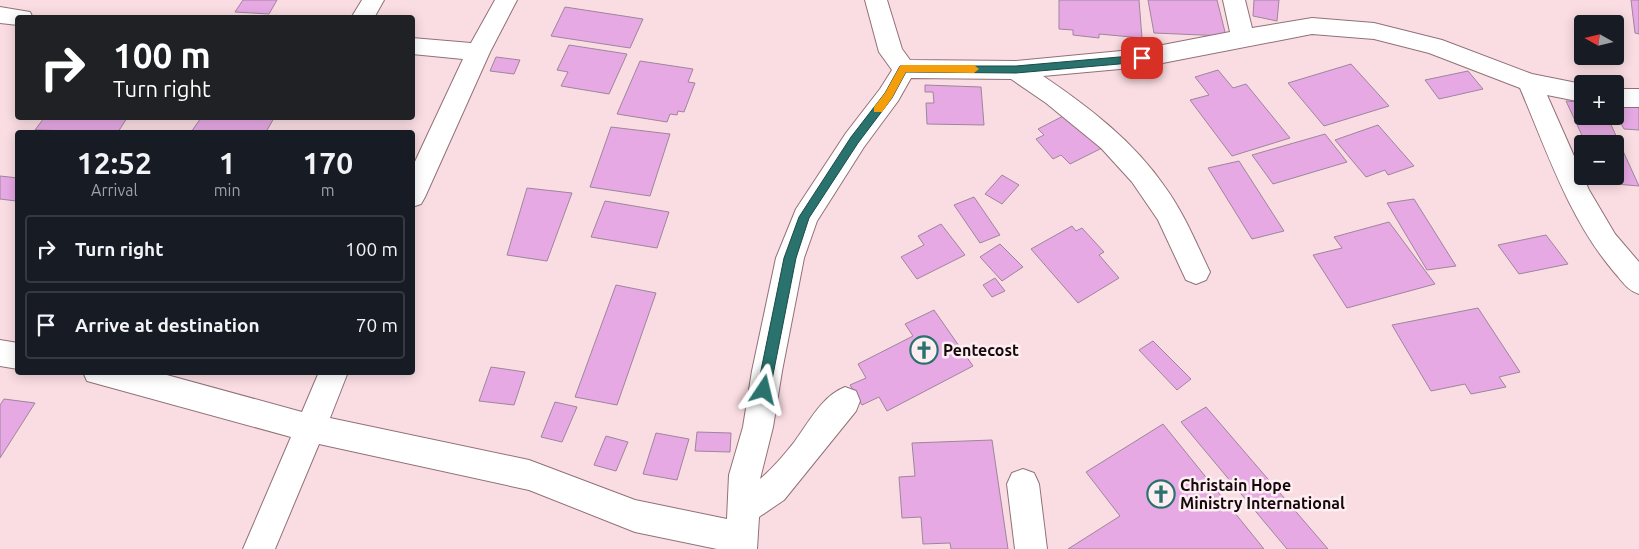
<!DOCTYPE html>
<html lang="en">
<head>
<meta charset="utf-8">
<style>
  :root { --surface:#171b24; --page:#242831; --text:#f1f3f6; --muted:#9ea1a6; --line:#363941 }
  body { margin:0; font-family:Ubuntu,sans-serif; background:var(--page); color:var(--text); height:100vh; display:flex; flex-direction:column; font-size:19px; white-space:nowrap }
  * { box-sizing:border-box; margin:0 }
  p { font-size:16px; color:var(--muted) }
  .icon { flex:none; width:28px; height:28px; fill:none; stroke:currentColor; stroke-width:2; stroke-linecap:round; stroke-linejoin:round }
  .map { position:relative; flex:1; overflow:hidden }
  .side { position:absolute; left:15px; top:130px; width:400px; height:245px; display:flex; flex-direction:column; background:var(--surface); border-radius:5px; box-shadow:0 2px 12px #0003 }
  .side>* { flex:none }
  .hud { position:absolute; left:15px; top:15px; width:400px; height:105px; border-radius:5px; box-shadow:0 2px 12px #0003; background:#202124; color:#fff; overflow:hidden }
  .needle { width:32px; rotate:278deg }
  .buttons { position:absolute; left:1574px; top:15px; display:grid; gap:10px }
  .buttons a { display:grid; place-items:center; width:50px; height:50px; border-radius:5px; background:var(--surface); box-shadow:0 2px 12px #0003; font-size:25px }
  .pin { position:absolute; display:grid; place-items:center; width:42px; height:42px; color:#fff; margin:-21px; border-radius:10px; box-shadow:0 2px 8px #0006 }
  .me { position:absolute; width:55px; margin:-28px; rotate:10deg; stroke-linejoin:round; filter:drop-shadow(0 0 4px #0008) }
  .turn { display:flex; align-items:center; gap:18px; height:105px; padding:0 15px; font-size:22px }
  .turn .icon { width:65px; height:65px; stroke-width:2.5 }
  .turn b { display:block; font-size:35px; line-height:42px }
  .eta { display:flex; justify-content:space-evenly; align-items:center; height:85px; text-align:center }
  .eta b { font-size:30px; font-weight:700; line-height:35px }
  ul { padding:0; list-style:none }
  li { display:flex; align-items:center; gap:15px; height:68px; margin:0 10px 8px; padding:0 5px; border:2px solid var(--line); border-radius:5px }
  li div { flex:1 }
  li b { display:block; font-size:19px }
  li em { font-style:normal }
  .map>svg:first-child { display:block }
</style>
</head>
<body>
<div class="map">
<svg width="1639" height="549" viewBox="0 0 1639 549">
  <rect width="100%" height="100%" fill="#fadde3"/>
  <g fill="#e6a9e4" stroke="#9d869b">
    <polygon points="243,0 277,0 269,14 235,12"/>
    <polygon points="1059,0 1139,0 1142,38 1099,34 1099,38 1073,35 1073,30 1059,29"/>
    <polygon points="1148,0 1217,0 1226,36 1154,33"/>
    <polygon points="1254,0 1279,0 1277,21 1253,16"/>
    <polygon points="1631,0 1639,0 1639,34 1635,33"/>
    <polygon points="565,7 643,19 630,48 551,36"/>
    <polygon points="569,45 627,54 609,94 561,86 568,72 557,70"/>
    <polygon points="496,57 520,60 514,74 490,71"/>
    <polygon points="640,61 693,69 688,82 695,83 684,112 678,111 677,115 670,114 667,122 617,114"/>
    <polygon points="1351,64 1389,106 1324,126 1288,83"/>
    <polygon points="1218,70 1233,88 1246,84 1290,138 1232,156 1190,100 1209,95 1195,77"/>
    <polygon points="1468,71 1483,89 1439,99 1425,80"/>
    <polygon points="925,85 981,87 984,125 927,124 926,103 934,103 933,92 925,92"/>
    <polygon points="1566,101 1582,102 1582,116 1607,116 1639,186 1604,183 1601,176 1615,176 1615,144 1586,144"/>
    <polygon points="1615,103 1639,104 1639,130 1624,129 1615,112"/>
    <polygon points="1069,113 1102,148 1070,164 1061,155 1053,159 1036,139 1044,135 1038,129"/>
    <polygon points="44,118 127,118 118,132 35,130"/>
    <polygon points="201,118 274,118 266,132 191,132"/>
    <polygon points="1378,125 1414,166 1388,175 1385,170 1366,177 1335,140"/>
    <polygon points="611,127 670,134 650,196 590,187"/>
    <polygon points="1325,134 1347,162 1273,184 1252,155"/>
    <polygon points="1239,161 1284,231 1252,239 1208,168"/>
    <polygon points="1002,175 1019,185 1002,204 985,194"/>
    <polygon points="0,176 18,178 16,201 0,199"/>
    <polygon points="527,188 572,193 547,261 507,255"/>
    <polygon points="974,197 1000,235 980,243 954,205"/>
    <polygon points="1414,199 1456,266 1427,270 1387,203"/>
    <polygon points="605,201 669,212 657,248 591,237"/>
    <polygon points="1389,222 1435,284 1347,308 1313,255 1342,248 1334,237"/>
    <polygon points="941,224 965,255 917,279 901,257 924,245 918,236"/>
    <polygon points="1072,226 1076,231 1082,228 1104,252 1099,255 1119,278 1078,303 1031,249"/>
    <polygon points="1546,235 1568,264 1519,274 1498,245"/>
    <polygon points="1000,244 1023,267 1002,281 980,257"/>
    <polygon points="995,278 1005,291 992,297 983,285"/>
    <polygon points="616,285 656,293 617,405 575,397"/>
    <polygon points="1478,308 1520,372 1499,377 1506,387 1471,394 1465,384 1431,391 1392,325"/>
    <polygon points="934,310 973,366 887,411 879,397 862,405 850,385 866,378 858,364 913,336 905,324"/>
    <polygon points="1153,341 1191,379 1177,390 1139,350"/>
    <polygon points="491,367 525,372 514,405 479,401"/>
    <polygon points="4,399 35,403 0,458 0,405"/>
    <polygon points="555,402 577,407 562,442 541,437"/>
    <polygon points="1206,407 1328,549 1287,549 1181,422"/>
    <polygon points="1163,424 1264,549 1068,549 1120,516 1086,472"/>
    <polygon points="697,432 731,433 730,452 695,451"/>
    <polygon points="656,433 689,439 677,480 643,474"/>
    <polygon points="606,436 628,442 616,471 594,465"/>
    <polygon points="992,440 1008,549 951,549 950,543 923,544 921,517 902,518 899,477 915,476 912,443"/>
  </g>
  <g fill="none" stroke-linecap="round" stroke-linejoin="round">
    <g stroke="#917178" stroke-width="2">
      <g id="minor">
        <polygon points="362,0 384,0 374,18 351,18"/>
        <polygon points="495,0 517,0 490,52 425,197 421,204 412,207 412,168 463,59 412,54 412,38 471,43"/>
        <path d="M865,0H887L902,49L910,60L1016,61L1142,49L1230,32L1223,0H1245L1252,28L1312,18L1374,23L1442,40L1532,74L1582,84V102L1547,95L1589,190L1615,234L1639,262V294C1627,290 1622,281 1614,272C1569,219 1547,151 1520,88L1429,53L1374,39L1312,34L1142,67L1043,76C1089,107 1133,141 1165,187C1184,213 1196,243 1210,272L1206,280L1196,284L1186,280L1158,220L1132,182L1101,148L1046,103L1011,79L911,78L898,101L864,147L817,221L804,258L782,371L773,427L760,479C773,468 785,454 795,441C809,422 822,396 845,387L856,391L860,401L856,411L784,500L759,517L757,549H717L635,532L529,490L319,444L275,549H243L291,437L87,381L83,372H156L302,412L319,372H348L330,418L529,460L635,500L727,519L729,475L743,427L752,371L776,258L796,209L846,133L880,89L892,70L879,52Z"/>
        <polygon points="0,7 30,12 33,18 18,18 18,25 0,23"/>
        <rect x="1615" y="89" width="24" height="18"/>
        <polygon points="0,340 18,343 18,369 0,366"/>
        <polygon points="1023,469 1034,473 1039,484 1047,549 1015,549 1007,484 1012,473"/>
      </g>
    </g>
    <use href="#minor" fill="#fff" fill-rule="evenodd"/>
  </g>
  <polygon fill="#29726d" stroke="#1b4a47" points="1142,55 1147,58 1142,62 1016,73 906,72 892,98 858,143 809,218 796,258 770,390 768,394 764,395 759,394 757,390 784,258 799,217 851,137 885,93 900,66 1016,66"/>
  <polygon fill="#f59e0b" points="904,65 974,65 979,69 974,73 906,72 892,98 882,112 874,112 874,107 885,93 900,66"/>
  <defs>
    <g id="church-ring" transform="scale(1.4375)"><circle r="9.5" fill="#fdeef2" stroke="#29726d" stroke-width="1.5"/><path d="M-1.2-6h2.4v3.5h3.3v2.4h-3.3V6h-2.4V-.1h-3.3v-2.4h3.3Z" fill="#29726d"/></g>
  </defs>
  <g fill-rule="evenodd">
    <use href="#church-ring" x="924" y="350"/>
    <use href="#church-ring" x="1161" y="494"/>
  </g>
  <g text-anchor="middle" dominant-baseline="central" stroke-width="5" stroke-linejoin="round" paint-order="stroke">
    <g font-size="16" font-weight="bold" fill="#15090c" stroke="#fdeef2" text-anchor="start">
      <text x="943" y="350">Pentecost</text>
      <text x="1180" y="485">Christain Hope<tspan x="1180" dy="18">Ministry International</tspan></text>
    </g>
  </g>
</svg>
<div class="buttons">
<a><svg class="needle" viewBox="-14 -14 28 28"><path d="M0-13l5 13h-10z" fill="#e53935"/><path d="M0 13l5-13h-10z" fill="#9ea1a6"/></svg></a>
<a>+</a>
<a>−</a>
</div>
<div class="pin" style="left:1142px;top:58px;background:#d93025"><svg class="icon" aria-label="arrive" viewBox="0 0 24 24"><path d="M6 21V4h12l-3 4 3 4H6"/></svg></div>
<svg class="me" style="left:764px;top:390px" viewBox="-20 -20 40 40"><path d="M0-17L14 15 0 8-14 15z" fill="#29726d" stroke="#fff" stroke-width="4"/></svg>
<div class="hud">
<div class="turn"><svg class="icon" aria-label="right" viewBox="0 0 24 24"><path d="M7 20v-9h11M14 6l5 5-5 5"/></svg><div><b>100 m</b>Turn right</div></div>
</div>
<section class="side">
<div class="eta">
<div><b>12:52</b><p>Arrival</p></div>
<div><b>1</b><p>min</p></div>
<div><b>170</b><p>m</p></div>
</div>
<ul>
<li><svg class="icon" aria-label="right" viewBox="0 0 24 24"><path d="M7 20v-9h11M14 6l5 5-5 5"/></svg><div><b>Turn right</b></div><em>100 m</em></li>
<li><svg class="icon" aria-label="arrive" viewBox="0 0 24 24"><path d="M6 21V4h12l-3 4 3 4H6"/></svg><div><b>Arrive at destination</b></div><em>70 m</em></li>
</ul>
</section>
</div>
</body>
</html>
